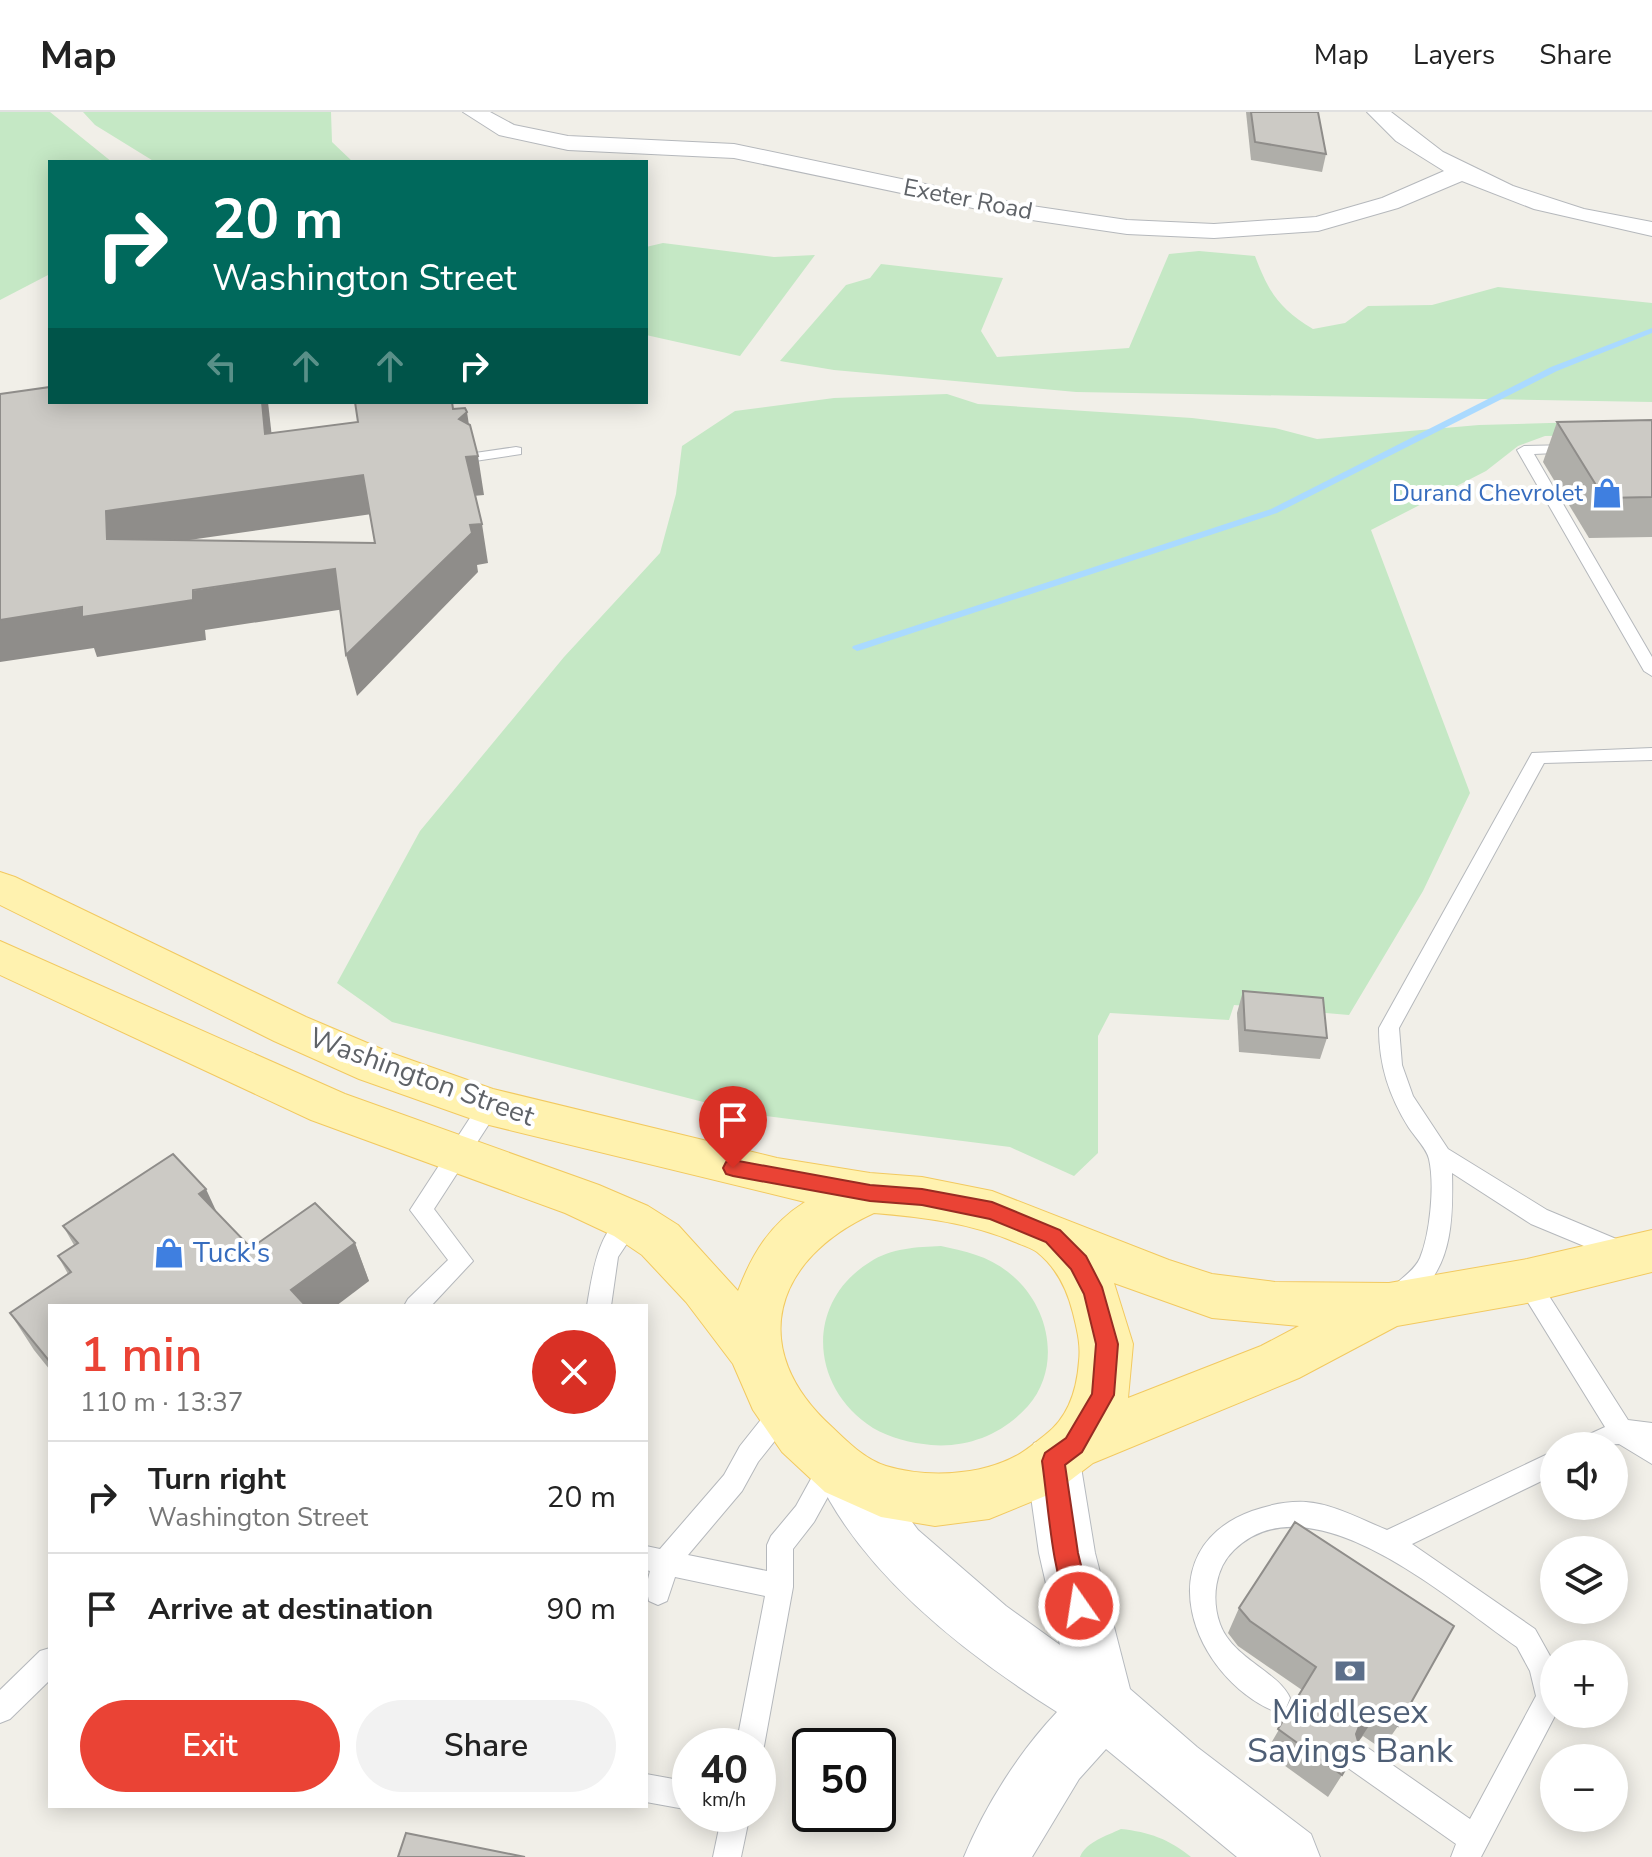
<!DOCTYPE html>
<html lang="en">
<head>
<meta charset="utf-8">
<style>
  :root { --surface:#fff; --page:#f2f2f2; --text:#222; --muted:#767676; --line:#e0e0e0; --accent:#ea4335 }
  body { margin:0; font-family:"Nunito Sans",sans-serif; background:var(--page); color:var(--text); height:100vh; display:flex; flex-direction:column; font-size:30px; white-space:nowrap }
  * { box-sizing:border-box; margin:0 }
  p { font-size:26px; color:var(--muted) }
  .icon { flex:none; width:44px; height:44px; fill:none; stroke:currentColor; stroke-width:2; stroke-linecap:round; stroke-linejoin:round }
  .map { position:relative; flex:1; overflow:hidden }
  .sheet { position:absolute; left:48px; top:1192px; width:600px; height:504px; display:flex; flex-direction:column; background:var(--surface); border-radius:0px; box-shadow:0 4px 20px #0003 }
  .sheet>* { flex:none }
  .hud { position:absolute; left:48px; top:48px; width:600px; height:244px; border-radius:0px; box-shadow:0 4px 20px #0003; background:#00695c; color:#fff; overflow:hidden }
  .controls { position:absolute; left:1540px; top:1320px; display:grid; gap:16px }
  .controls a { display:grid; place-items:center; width:88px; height:88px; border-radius:50%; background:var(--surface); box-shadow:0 4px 20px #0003; font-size:40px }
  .speed { position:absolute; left:672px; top:1616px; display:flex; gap:16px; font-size:40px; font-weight:700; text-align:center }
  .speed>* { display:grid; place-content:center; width:104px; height:104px; border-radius:50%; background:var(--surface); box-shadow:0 4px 20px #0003; line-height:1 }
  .speed small { font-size:20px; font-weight:400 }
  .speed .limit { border:4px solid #111; border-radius:12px; background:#fff; color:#111 }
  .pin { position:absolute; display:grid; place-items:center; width:68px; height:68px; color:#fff; margin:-82px -34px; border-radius:50% 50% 50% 0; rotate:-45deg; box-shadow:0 0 8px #0007 }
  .pin .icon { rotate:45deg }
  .me { position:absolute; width:88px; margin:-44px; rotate:347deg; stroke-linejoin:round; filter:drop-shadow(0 0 6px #0008) }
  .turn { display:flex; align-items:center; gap:28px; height:168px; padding:0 32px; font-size:36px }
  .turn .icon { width:104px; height:104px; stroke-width:2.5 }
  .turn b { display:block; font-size:56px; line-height:68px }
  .lanes { display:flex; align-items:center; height:76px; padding:0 32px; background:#0003; justify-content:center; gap:40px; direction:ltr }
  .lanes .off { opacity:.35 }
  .round { display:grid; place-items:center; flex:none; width:84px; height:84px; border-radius:42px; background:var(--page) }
  .overview { display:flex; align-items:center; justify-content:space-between; height:136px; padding:0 32px }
  h1 { font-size:48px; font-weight:600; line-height:60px; color:var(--accent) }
  .cta { display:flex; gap:16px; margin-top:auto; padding:16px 32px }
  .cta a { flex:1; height:92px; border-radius:48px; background:var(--accent); color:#fff; font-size:32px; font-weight:600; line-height:92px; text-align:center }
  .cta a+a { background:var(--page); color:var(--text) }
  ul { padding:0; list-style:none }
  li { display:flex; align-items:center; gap:24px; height:112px; padding:0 32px; border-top:2px solid var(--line) }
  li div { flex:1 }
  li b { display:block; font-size:30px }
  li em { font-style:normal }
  header { display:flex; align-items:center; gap:48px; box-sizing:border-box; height:112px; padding:0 40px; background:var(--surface); border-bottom:2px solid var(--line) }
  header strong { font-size:38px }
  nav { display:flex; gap:44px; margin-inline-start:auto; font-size:28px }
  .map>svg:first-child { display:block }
</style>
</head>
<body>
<header>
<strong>Map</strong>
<nav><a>Map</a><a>Layers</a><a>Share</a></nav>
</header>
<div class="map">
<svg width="1652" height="1745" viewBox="0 0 1652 1745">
  <rect width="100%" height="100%" fill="#f1efe8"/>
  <g fill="#c5e8c5">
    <polygon points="0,0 50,0 112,50 50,50 50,162 0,188"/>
    <polygon points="83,0 331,0 332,30 353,50 155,50 95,13"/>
    <polygon points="663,131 774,145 815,143 740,244 646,223 646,135"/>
    <path d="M1199,139L1255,144C1269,181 1279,196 1313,217L1345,211L1368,194L1432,193L1498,175L1652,191V290L1076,280L834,258L780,249L846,173L870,166L881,152L1003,166L981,219L997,245L1129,236L1169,142Z"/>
    <polygon points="947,282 978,292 1192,306 1275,316 1317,327 1479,313 1618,309 1614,323 1545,324 1518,334 1486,359 1371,418 1470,681 1423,779 1349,903 1234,893 1229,908 1110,901 1098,924 1098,1041 1074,1064 1010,1035 750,1002 392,910 337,871 420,719 564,545 660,441 676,382 682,334 735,299 834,286"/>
    <path d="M941,1134C965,1139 988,1144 1008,1160C1049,1191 1063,1254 1028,1294C1003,1322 968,1336 931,1333C911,1331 890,1326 873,1316C809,1275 805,1190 870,1150C891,1136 917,1135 941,1134Z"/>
    <path d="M1121,1717C1149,1720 1169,1727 1191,1745H1080C1086,1730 1106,1724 1121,1717Z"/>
  </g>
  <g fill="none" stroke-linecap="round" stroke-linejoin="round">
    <polygon fill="#aadaff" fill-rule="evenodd" points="1652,216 1652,221 1557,259 1277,401 861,538 857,539 852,536 853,534 1271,397 1551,255"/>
    <g stroke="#b5b8bc" stroke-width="2">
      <g id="lane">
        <polygon points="1572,333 1577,334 1577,340 1534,342 1652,545 1652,564 1644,559 1517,338 1524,334"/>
        <polygon points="516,335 521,336 521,342 475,349 468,345 475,341"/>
        <path d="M1652,636V648L1544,651L1399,916L1402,953L1413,984L1448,1037L1547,1098L1633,1134L1636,1141L1633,1148L1625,1151L1531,1112L1452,1061C1453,1102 1453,1152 1419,1181C1409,1189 1403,1194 1391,1190L1387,1183C1395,1168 1413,1162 1420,1146C1430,1122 1435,1073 1429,1047C1427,1037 1415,1025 1409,1016C1389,984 1379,953 1379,916L1532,641Z"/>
        <polygon points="489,987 497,989 500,995 434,1097 473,1149 431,1194 404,1194 408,1187 448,1148 410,1098 481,989"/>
        <path d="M631,1100L639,1102L642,1109L618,1145L611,1194H587C592,1165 598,1111 631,1100Z"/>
        <polygon points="1527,1159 1535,1162 1628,1308 1652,1311 1652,1352 1619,1332 1578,1334 1581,1326 1605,1315 1519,1176 1515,1169 1519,1162"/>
        <polygon points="784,1287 793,1290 796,1298 793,1306 758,1350 742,1379 688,1443 767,1459 767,1433 771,1424 796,1394 823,1345 832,1341 841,1345 844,1353 841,1361 814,1410 793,1437 793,1475 764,1634 758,1645 758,1634 736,1634 765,1484 675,1465 667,1489 658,1493 649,1489 646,1475 650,1459 646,1458 646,1434 660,1437 724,1363 740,1334 775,1290"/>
        <path d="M1554,1339V1363L1412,1432L1535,1517L1554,1551L1556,1602L1481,1745H1451L1456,1732L1348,1656L1344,1646L1348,1636L1358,1632L1368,1636L1470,1707L1536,1584L1530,1559L1517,1535C1451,1490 1311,1363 1234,1438C1215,1456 1211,1487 1220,1512C1232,1546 1279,1560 1290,1586L1286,1596L1276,1600C1192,1565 1145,1438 1252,1399C1269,1393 1287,1389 1306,1390C1334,1392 1362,1408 1387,1418Z"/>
        <polygon points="50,1536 50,1568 10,1607 0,1611 0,1578 40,1539"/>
        <polygon points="646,1662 690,1670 690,1698 646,1690"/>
        <polygon points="722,1702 750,1702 741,1745 713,1745"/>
      </g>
    </g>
    <g stroke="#b5b8bc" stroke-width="2">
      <polygon id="street" points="463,0 490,0 514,13 568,24 734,32 1025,93 1127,108 1214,112 1316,105 1382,86 1444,59 1396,29 1367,0 1391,0 1443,40 1513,74 1584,97 1652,110 1652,124 1534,97 1462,69 1398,96 1318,119 1214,126 1127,122 1025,107 734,46 568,38 499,23"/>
    </g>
    <g stroke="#b6babf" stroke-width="2">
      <path id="secondary" d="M1053,1324L1072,1331L1080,1349L1095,1441L1130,1577L1197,1635L1311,1722L1320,1745H1237L1106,1637L1079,1667L1032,1745H964C985,1694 1019,1640 1057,1600C967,1543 861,1462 816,1362L825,1344L844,1336L863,1344L918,1418L1006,1494L1060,1533L1039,1441L1026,1349L1034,1331Z"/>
    </g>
    <g stroke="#f2c960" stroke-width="2">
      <path id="primary" d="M0,760L15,765L306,905L391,941L493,977L777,1046L870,1061L922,1065L992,1079L1169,1148L1212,1162L1275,1170L1389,1171L1527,1147L1652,1118V1160L1527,1191L1397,1214L1299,1266L1093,1351L1055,1380L989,1407L935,1414L881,1405L825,1380L782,1340L753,1298L733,1252L686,1190L642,1143L614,1124L565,1101L311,1008L0,863V829L345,982L599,1073L648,1094L678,1113L738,1179C752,1142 770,1112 805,1090L489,1013L359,967L274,929L0,793ZM874,1101C923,1105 970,1111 1015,1130C1022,1133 1032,1136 1037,1140C1057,1156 1067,1177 1073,1201C1077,1218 1081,1232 1079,1249C1077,1277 1069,1305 1045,1323C1036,1330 1026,1339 1016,1344C979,1364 926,1366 886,1354C864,1347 848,1330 832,1315C746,1237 773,1147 874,1101ZM1114,1171L1212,1206L1299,1214L1261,1234L1128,1286L1133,1232Z"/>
    </g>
    <use href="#lane" fill="#fff" fill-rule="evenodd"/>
    <use href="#street" fill="#fff" fill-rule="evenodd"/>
    <use href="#secondary" fill="#fff" fill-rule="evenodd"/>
    <use href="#primary" fill="#fff2af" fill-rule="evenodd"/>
  </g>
  <g fill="#afaea9">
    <polygon points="1246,0 1318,0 1326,42 1322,60 1251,48"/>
    <polygon points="1652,308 1652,425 1589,426 1543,350 1557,310"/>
    <polygon points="1243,879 1327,926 1320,947 1239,940 1237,901"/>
    <polygon points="217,1101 251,1136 355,1131 369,1169 50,1194 50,1258 34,1238 10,1201 68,1162 58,1144 74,1133 63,1114"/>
    <polygon points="1239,1496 1398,1614 1382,1637 1363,1624 1358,1630 1342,1663 1328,1685 1266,1640 1302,1578 1238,1534 1228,1521"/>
  </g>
  <g fill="#8f8d8a">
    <polygon points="262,290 268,290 276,361 265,322"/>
    <polygon points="467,300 473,339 478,344 484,383 473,384 459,307"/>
    <polygon points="363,363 372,402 119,438 107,427 106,399"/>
    <polygon points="482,412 488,451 477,453 478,460 357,584 346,543 470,413"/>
    <polygon points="335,457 345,497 205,518 206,528 97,545 94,536 0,550 0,508"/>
    <polygon points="206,1077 224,1116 199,1082"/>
    <polygon points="355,1131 369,1169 336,1194 298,1194 291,1178"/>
    <polygon points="1374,1606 1359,1629 1345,1635 1360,1612"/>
  </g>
  <g fill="#cccac5" stroke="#8f8d8a" stroke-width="2" fill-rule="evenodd">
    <polygon points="1251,0 1318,0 1326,42 1255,30"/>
    <path d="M50,275V290H262L265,322L358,310L355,290H452L453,297L465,296L467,300L459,307L470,313L478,344L466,345L482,412L470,413L472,421L346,543L335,457L193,478V488L82,505V495L0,508V282ZM363,363L375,431L107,427L106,399Z"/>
    <polygon points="1652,308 1652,385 1604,386 1557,310"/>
    <polygon points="1243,879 1323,886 1327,926 1245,918"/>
    <polygon points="173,1042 206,1077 199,1082 251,1136 315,1091 355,1131 291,1178 306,1194 50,1194 50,1250 10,1201 71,1160 58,1144 78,1131 63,1114"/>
    <polygon points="1295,1410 1454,1514 1398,1614 1378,1600 1374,1606 1360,1612 1356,1622 1359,1633 1342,1663 1278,1617 1316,1555 1250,1509 1239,1496"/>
    <polygon points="406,1721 525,1745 398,1745"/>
  </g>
  <path fill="#ea4335" stroke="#982c22" stroke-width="2" d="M733,1048L870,1073L922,1077L992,1090L1060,1118L1086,1144L1102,1175L1118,1232L1114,1283L1082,1340L1065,1353L1078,1441L1091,1494L1087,1502L1079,1505L1070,1502C1051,1455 1049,1398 1042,1349L1045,1341L1066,1326L1092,1282L1096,1232L1084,1182L1071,1157L1046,1130L990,1107L922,1093L870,1089L733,1064L726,1062L723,1056L726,1050Z"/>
  <defs>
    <g id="shop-bare" transform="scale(2.4)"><path d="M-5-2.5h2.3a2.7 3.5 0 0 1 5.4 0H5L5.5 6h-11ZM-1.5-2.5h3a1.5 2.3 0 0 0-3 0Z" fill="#3f7fe0" stroke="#fff" stroke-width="2.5" paint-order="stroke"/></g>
    <g id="bank-bare" transform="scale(2.4)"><path d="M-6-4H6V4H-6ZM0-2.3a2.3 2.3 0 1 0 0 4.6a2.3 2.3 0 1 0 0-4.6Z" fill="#5c6f8a" stroke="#fff" stroke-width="2.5" paint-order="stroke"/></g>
  </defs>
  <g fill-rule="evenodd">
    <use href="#shop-bare" x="1607" y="381"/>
    <use href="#shop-bare" x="169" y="1141"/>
    <use href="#bank-bare" x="1350" y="1559"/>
  </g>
  <g text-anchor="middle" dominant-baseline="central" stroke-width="8" stroke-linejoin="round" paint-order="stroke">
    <g font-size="24" fill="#5f6368" stroke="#fff">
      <text transform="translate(968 87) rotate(11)">Exeter Road</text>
    </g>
    <g font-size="24" fill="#366cbe" stroke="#fff" text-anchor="end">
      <text x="1583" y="381">Durand Chevrolet</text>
    </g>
    <g font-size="28" fill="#5f6368" stroke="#fff">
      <text transform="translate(422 965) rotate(20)">Washington Street</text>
    </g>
    <g font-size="28" fill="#366cbe" stroke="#fff" text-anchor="start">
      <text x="193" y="1141">Tuck's</text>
    </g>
    <g font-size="34" fill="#4e5e75" stroke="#fff">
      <text x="1350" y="1600">Middlesex<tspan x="1350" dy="39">Savings Bank</tspan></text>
    </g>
  </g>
</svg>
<div class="controls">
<a><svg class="icon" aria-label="sound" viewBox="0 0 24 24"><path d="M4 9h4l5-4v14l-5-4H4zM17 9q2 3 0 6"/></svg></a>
<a><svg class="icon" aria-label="layers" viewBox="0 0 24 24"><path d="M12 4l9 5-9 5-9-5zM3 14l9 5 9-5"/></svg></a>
<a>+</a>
<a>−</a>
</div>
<div class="speed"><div>40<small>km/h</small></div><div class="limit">50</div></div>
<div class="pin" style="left:733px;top:1056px;background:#d93025"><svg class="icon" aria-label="arrive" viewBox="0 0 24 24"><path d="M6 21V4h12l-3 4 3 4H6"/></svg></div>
<svg class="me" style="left:1079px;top:1494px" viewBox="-20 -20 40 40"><circle r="17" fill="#ea4335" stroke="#fff" stroke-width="3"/><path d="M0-11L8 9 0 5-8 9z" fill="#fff"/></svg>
<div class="hud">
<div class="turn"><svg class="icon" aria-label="right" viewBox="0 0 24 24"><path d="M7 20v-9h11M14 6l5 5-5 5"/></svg><div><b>20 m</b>Washington Street</div></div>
<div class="lanes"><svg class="icon off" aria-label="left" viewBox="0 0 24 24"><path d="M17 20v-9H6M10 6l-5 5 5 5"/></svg><svg class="icon off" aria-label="ahead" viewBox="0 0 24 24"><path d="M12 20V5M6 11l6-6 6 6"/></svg><svg class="icon off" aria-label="ahead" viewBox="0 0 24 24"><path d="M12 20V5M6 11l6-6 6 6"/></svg><svg class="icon" aria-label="right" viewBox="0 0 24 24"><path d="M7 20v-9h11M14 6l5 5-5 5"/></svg></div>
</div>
<section class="sheet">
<div class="overview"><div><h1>1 min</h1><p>110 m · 13:37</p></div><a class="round" style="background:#d93025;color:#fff"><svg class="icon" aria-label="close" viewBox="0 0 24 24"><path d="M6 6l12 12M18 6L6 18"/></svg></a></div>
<ul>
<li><svg class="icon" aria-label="right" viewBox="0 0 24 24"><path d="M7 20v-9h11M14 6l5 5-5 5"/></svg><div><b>Turn right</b><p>Washington Street</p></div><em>20 m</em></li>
<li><svg class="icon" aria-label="arrive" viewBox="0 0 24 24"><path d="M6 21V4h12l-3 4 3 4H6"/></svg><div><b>Arrive at destination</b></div><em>90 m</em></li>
</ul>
<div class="cta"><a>Exit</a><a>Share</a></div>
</section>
</div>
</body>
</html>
